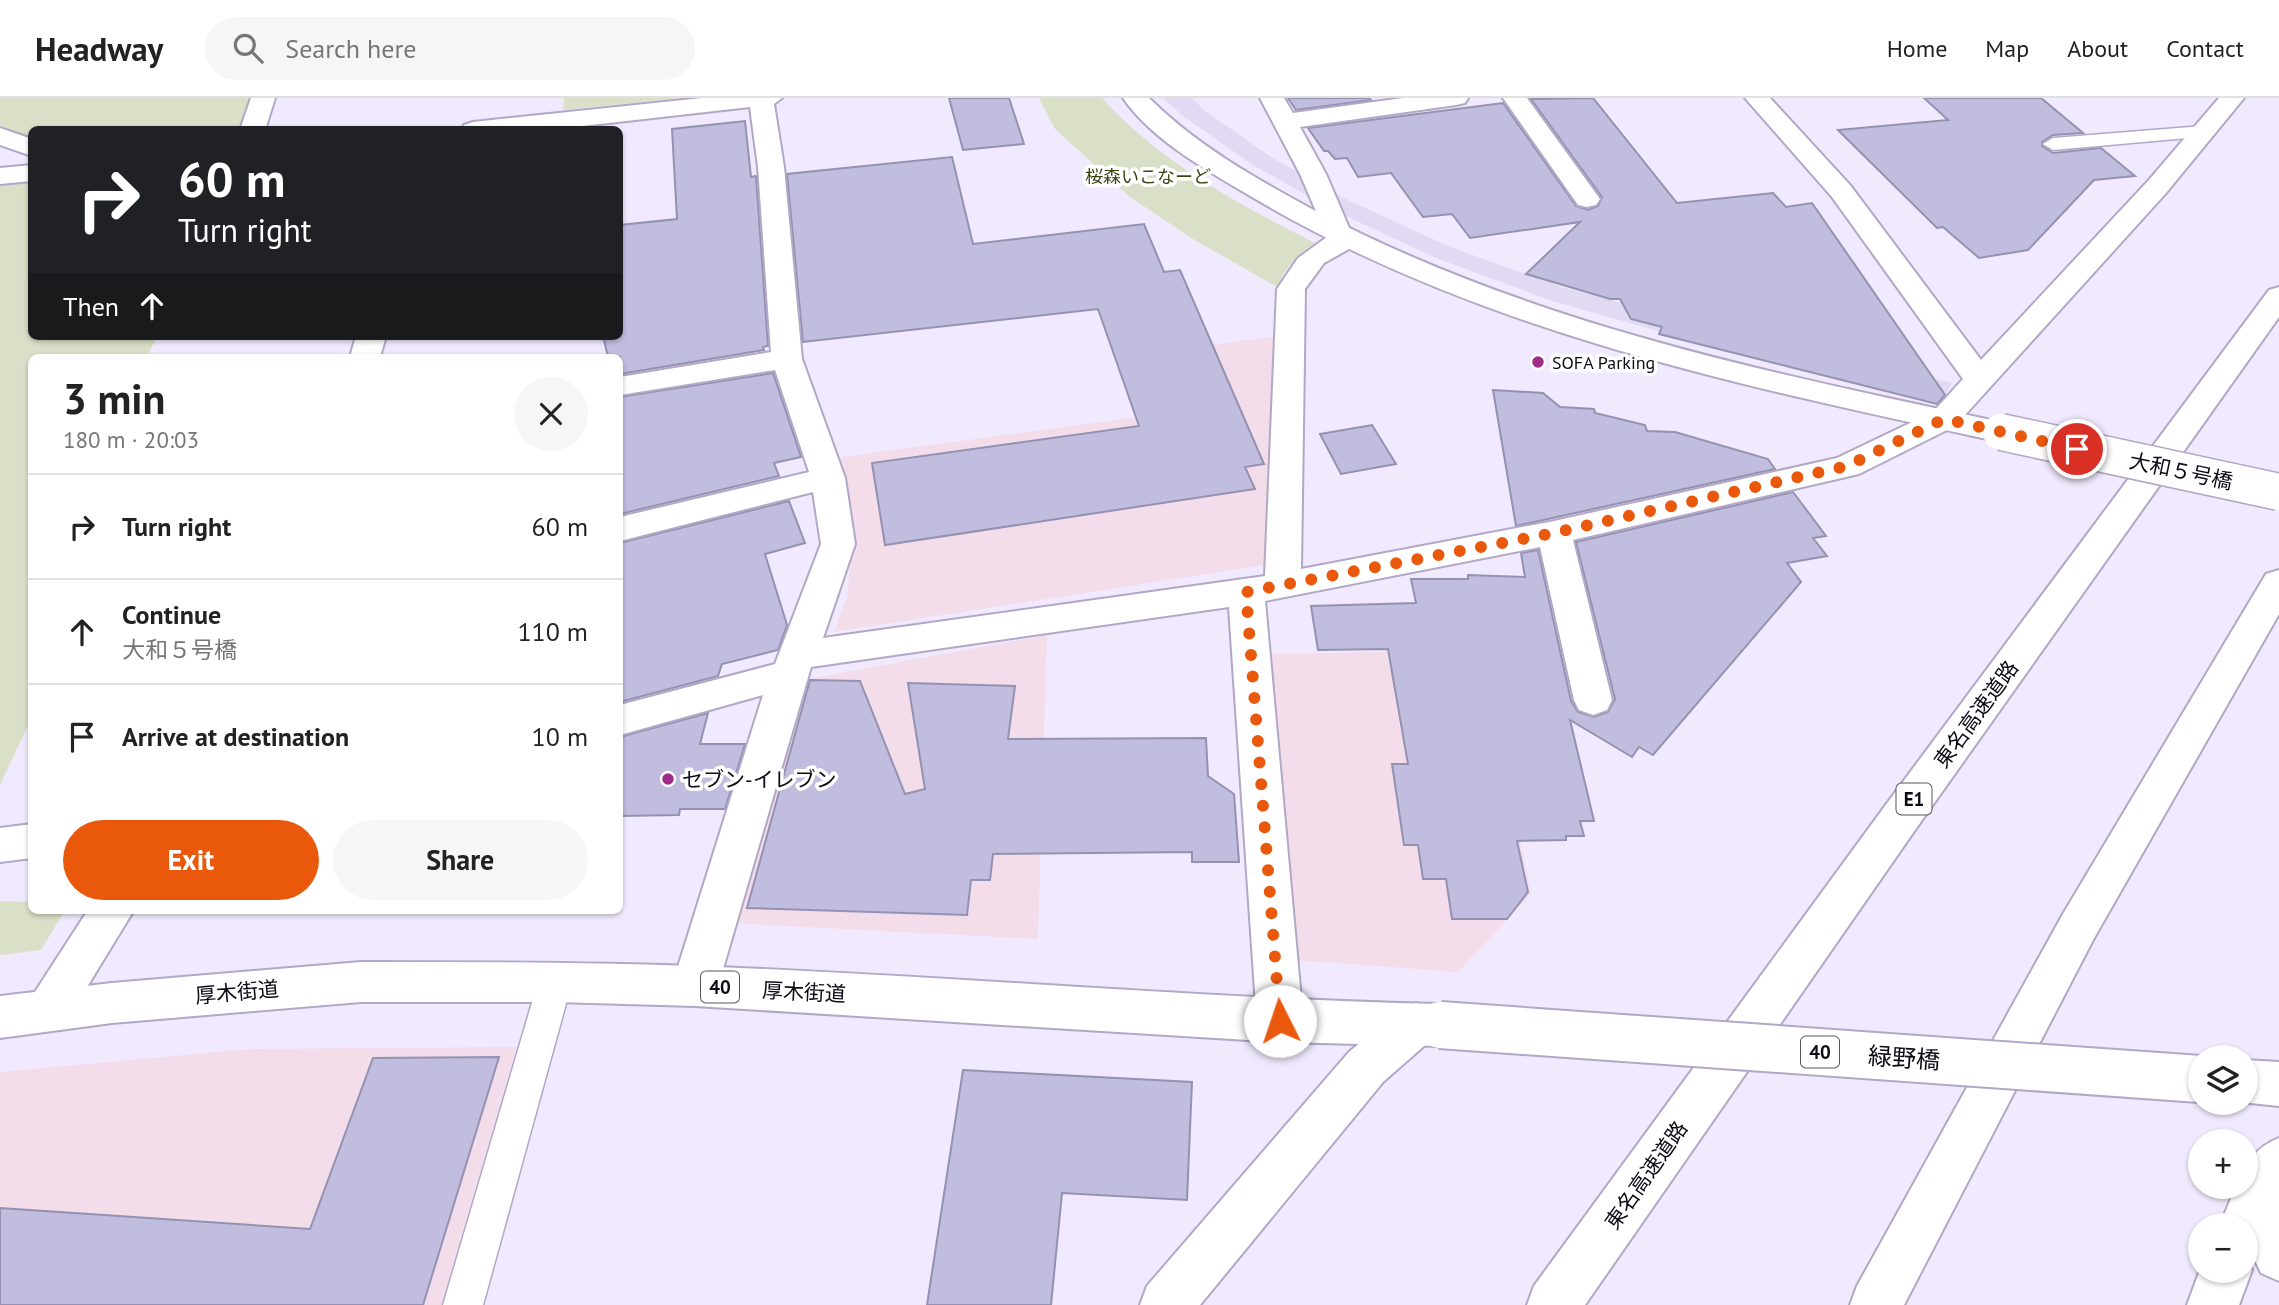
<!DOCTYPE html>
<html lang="en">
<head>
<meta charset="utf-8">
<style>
  :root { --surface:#fff; --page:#f6f6f6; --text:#222; --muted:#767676; --line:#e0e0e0; --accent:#ea580c }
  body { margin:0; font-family:"PT Sans","Noto Sans JP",sans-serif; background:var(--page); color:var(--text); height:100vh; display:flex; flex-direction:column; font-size:26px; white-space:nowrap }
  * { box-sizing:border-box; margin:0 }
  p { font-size:23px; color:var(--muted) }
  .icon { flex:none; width:38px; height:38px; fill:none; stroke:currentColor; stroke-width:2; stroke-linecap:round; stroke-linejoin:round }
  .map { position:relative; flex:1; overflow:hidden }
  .sheet { position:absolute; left:28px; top:256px; width:595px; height:560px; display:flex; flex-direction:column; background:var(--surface); border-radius:10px; box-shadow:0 2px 5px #0004 }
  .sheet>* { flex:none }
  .banner { position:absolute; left:28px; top:28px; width:595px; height:214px; border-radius:10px; box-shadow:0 2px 5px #0004; background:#202124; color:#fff; overflow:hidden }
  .tools { position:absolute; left:2188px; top:947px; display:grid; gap:14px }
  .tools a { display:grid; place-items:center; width:70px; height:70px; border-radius:50%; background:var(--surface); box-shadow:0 2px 5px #0004; font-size:35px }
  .pin { position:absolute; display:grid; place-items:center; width:60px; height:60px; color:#fff; margin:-30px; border:4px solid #fff; border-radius:50%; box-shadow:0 2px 7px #0007 }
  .me { position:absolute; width:77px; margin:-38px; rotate:356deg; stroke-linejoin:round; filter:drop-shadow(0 0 5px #0008) }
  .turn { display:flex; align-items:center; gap:24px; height:147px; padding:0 35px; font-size:32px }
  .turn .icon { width:91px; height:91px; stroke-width:2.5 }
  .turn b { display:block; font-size:49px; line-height:60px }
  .then { display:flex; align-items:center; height:66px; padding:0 35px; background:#0003; gap:14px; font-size:26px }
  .round { display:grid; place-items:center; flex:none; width:74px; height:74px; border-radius:37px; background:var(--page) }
  .overview { display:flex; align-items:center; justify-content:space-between; height:119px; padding:0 35px }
  h1 { font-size:42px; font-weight:600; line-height:52px }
  .primary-button { display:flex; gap:14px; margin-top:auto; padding:14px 35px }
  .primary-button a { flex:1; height:80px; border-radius:42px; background:var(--accent); color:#fff; font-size:28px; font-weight:600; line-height:80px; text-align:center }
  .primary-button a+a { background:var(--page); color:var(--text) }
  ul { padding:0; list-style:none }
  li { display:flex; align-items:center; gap:21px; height:105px; padding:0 35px; border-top:2px solid var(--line) }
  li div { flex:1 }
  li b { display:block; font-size:26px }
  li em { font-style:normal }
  header { display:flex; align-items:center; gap:42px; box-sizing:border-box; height:98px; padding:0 35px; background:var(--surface); border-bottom:2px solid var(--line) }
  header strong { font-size:33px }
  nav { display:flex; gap:38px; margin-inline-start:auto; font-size:24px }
  .search { width:490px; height:63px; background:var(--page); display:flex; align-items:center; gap:18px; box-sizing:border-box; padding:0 24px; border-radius:38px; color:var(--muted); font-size:26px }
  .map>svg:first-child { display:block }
</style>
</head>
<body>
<header>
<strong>Headway</strong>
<div class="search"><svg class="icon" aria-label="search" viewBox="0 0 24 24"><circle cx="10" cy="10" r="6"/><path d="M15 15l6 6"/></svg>Search here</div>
<nav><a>Home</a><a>Map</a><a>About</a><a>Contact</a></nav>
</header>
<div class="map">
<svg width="2279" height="1207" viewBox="0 0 2279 1207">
  <rect width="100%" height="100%" fill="#f1eafe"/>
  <polygon fill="#e2d9f2" points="1163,0 1192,0 1205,13 1274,61 1350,103 1450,149 1562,189 1725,233 1953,285 1940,303 1718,250 1552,203 1436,160 1331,111 1253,67 1183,18"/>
  <g fill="#f3ddeb">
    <polygon points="1277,238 1277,465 834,534 847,499 854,429 841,359 1139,319 1120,259"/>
    <polygon points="1047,537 1038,841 730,825 807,581"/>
    <polygon points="1481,552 1531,796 1458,874 1294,862 1265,556"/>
    <polygon points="517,949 441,1207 0,1207 0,974 250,951"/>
  </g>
  <g fill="#dae0c7">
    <polygon points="0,0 255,0 242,31 32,32 31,40 0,27"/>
    <polygon points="564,0 679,0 563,12"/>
    <path d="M1039,0H1102C1161,65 1238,106 1315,145C1296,157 1287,168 1277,189L1193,141L1130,99L1055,31Z"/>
    <polygon points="31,83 32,238 157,238 147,259 32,259 31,621 0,687 0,86"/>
    <polygon points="0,803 31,804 32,812 65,812 41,852 0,857"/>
  </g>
  <g fill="#c0bdde" stroke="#9491b1" stroke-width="2">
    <polygon points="949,0 1009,0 1024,46 963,52"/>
    <polygon points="1288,0 1369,0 1371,2 1296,12"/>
    <polygon points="1593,0 1677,105 1773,95 1786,109 1812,105 1945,297 1937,306 1659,236 1662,229 1631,221 1620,201 1610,201 1526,176 1580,124 1470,140 1452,116 1423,119 1391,75 1358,79 1347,60 1335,61 1328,53 1324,53 1308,30 1503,5 1576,108 1588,112 1598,108 1602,99 1531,1"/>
    <polygon points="1924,0 2041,0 2083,35 2053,37 2042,44 2042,48 2053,55 2101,50 2135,78 2094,82 2028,152 1979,160 1943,129 1937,130 1838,32 1948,22"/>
    <polygon points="745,23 751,79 756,78 768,248 763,249 764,252 620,276 620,259 608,259 603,238 620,238 620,127 677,121 672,31"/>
    <polygon points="952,59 973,146 1144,126 1164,174 1180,172 1264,366 1245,369 1255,391 885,447 872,365 1139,328 1098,211 803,244 787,76"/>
    <polygon points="773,275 801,359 774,365 779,378 620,416 620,299"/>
    <polygon points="1493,292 1543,295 1560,309 1594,311 1595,315 1645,327 1647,333 1675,334 1768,361 1775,371 1516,428"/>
    <polygon points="1372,327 1396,366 1341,376 1320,336"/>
    <polygon points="1793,394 1826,438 1813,440 1827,458 1787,465 1801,484 1653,657 1639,649 1632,659 1570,622 1594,723 1580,723 1584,738 1566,738 1566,742 1517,743 1528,794 1507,821 1452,821 1446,781 1423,781 1418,747 1404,747 1392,666 1408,666 1388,551 1318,552 1311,508 1416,505 1411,481 1468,481 1468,477 1525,479 1521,455 1538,452 1571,603 1578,614 1594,619 1608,614 1615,601 1576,444"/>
    <polygon points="789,403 805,445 765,456 787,527 778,552 722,566 718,578 620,604 620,445"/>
    <polygon points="810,582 860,583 905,696 925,691 908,585 1015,588 1008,641 1206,640 1208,678 1234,696 1239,764 1192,764 1192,754 993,756 990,782 971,782 967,817 747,810"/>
    <polygon points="708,615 700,646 745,646 725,711 680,711 679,717 620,718 620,639"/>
    <polygon points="499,959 423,1207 0,1207 0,1110 310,1131 373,960"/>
    <polygon points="963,972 1192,984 1187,1102 1062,1095 1051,1207 927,1207"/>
  </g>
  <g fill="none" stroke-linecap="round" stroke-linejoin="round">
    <g stroke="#b2a7c6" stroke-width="3">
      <g id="lane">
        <polygon points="2203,28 2213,34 2210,38 2053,52 2043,46 2053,40"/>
        <polygon points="555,869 567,873 572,884 483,1207 443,1207 538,884 543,873"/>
      </g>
    </g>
    <g stroke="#b2a7c6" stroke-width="4">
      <g id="street">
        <polygon points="251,0 275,0 265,32 240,32"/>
        <polygon points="702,0 782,0 774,6 784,69 802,261 845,380 855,446 823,540 1265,478 1277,191 1298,160 1327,139 1300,76 1260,0 1284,0 1293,15 1403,0 1468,0 1465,5 1456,7 1300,29 1326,76 1350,132 1358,134 1362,140 1358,146 1324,165 1305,191 1301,471 1554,423 1837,360 1933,314 1963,281 1832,99 1745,0 1770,0 1850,87 1981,262 2148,83 2219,0 2244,0 2166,95 1955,328 1859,376 1573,442 1612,602 1607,612 1593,617 1579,612 1574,602 1540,449 1265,503 1303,923 1296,938 1280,944 1264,938 1257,923 1229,509 811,569 718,888 711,902 695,908 679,902 672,888 763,597 620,637 620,607 775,566 821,446 813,394 620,443 620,419 809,374 775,272 620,297 620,279 771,254 758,69 750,9 547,32 461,32 464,27 473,24"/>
        <polygon points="1503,0 1527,0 1600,101 1596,107 1587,109 1578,107"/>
        <polygon points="0,30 32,41 32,58 0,47"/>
        <polygon points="32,67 32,83 0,86 0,70"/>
        <polygon points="356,238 386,238 380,259 350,259"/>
        <polygon points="32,726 32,760 0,764 0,730"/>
        <polygon points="88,812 134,812 65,925 49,931 33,925 26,911 33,897"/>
        <polygon points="1416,905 1432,911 1439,926 1432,941 1383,984 1200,1207 1140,1207 1147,1188 1349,954 1400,911"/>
        <path d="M2279,1040V1183L2261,1175L2249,1150L2245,1152V1127H2220L2236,1088H2245C2245,1064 2256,1049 2279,1040Z"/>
        <polygon points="2245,1156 2252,1172 2239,1207 2187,1207 2200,1172 2245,1172"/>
      </g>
    </g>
    <g stroke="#b2a7c6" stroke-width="4">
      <path id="secondary" d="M1123,0H1149C1195,46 1253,79 1310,110C1527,225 1764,274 2001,324L2012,327L2017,334L2012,341L2001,344C1743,288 1482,235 1252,99C1208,73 1153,43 1123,0Z"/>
    </g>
    <g stroke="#b2a7c6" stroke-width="4">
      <g id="primary">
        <path d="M361,864C471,864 582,864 692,868C942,877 1190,900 1440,906L1456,912L1463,927L1456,942L1440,948L1280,944L695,908L555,904H361L112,925L0,940V898L112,885Z"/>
        <polygon points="2245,962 2279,964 2279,1008 2241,1004 2245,1004"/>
      </g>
    </g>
    <g stroke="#b2a7c6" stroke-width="4">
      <g id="highway">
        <polygon points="2279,189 2279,219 1915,732 1585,1207 1527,1207 1534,1188 1885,708 2269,192"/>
        <polygon points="2279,472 2279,516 2093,842 1904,1207 1850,1207 1857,1188 2063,816 2266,476"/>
      </g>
    </g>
    <use href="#lane" fill="#fff" fill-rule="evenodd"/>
    <use href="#street" fill="#fff" fill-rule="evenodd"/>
    <use href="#secondary" fill="#fff" fill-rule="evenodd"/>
    <use href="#primary" fill="#fff" fill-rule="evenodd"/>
    <use href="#highway" fill="#fff" fill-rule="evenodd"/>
    <g stroke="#b2a7c6" stroke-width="39" stroke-linecap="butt">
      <polyline id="secondary-bridge" points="2001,334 2279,394"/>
    </g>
    <g stroke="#b2a7c6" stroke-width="50" stroke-linecap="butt">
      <polyline id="primary-bridge" points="1440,927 2200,981"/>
    </g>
    <use href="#secondary-bridge" stroke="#fff" stroke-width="36"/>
    <use href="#primary-bridge" stroke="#fff" stroke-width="46"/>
  </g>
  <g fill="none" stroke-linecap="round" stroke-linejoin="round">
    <polyline stroke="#ea580c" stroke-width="12" stroke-dasharray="0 21.6" points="1280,923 1246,494 1554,435 1847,368 1944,321 2077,351"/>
  </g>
  <g fill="#a02c87" stroke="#fff" stroke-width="2.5">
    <circle cx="1538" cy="264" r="7"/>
    <circle cx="668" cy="681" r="7"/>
  </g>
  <g text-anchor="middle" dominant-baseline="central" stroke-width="7" stroke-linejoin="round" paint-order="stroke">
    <g font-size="18" fill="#3a4310" stroke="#fff">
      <text x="1148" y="78">桜森いこなーど</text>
    </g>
    <g font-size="18" fill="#0e0a15" stroke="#fff" text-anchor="start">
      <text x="1552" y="264">SOFA Parking</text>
    </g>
    <g fill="#fff" stroke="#56545b" stroke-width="2">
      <rect x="1896.5" y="685.5" width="35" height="31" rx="5"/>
      <rect x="701" y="873.5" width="38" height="31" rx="5"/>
      <rect x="1801" y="938.5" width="38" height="31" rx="5"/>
    </g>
    <g font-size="19" font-weight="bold" fill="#0e0a15">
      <text x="1914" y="701">E1</text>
      <text x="720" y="889">40</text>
      <text x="1820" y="954">40</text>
    </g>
    <g font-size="21" fill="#0e0a15" stroke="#fff">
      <text transform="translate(2181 373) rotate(12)">大和５号橋</text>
      <text transform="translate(1976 616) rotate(-54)">東名高速道路</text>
      <text transform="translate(237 894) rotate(-5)">厚木街道</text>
      <text transform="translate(804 894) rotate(3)">厚木街道</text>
      <text transform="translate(1646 1077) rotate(-55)">東名高速道路</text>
    </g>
    <g font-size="21" fill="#0e0a15" stroke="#fff" text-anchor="start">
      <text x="682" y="681">セブン-イレブン</text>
    </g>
    <g font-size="24" fill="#0e0a15" stroke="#fff">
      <text transform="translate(1904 960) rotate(4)">緑野橋</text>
    </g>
  </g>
</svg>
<div class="tools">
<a><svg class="icon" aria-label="layers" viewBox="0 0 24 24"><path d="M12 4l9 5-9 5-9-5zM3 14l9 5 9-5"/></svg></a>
<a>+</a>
<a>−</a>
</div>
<div class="pin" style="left:2077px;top:351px;background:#d93025"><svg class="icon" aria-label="arrive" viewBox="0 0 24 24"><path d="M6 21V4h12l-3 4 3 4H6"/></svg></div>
<svg class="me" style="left:1280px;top:923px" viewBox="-20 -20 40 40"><circle r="19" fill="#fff"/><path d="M0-13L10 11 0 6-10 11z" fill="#ea580c"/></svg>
<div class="banner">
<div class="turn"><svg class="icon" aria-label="right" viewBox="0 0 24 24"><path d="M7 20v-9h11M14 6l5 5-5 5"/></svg><div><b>60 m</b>Turn right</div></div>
<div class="then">Then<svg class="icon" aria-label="ahead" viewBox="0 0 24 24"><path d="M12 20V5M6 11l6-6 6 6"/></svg></div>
</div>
<section class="sheet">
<div class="overview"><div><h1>3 min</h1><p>180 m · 20:03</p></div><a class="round"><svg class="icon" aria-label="close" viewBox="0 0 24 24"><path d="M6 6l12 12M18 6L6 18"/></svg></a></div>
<ul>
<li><svg class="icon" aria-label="right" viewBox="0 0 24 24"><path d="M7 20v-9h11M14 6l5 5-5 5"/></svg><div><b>Turn right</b></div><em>60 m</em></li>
<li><svg class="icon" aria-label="ahead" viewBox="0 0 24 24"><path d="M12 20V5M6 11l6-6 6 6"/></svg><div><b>Continue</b><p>大和５号橋</p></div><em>110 m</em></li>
<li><svg class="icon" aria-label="arrive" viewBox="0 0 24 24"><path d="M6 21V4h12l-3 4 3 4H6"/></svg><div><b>Arrive at destination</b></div><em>10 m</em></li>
</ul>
<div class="primary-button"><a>Exit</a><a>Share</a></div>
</section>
</div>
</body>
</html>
